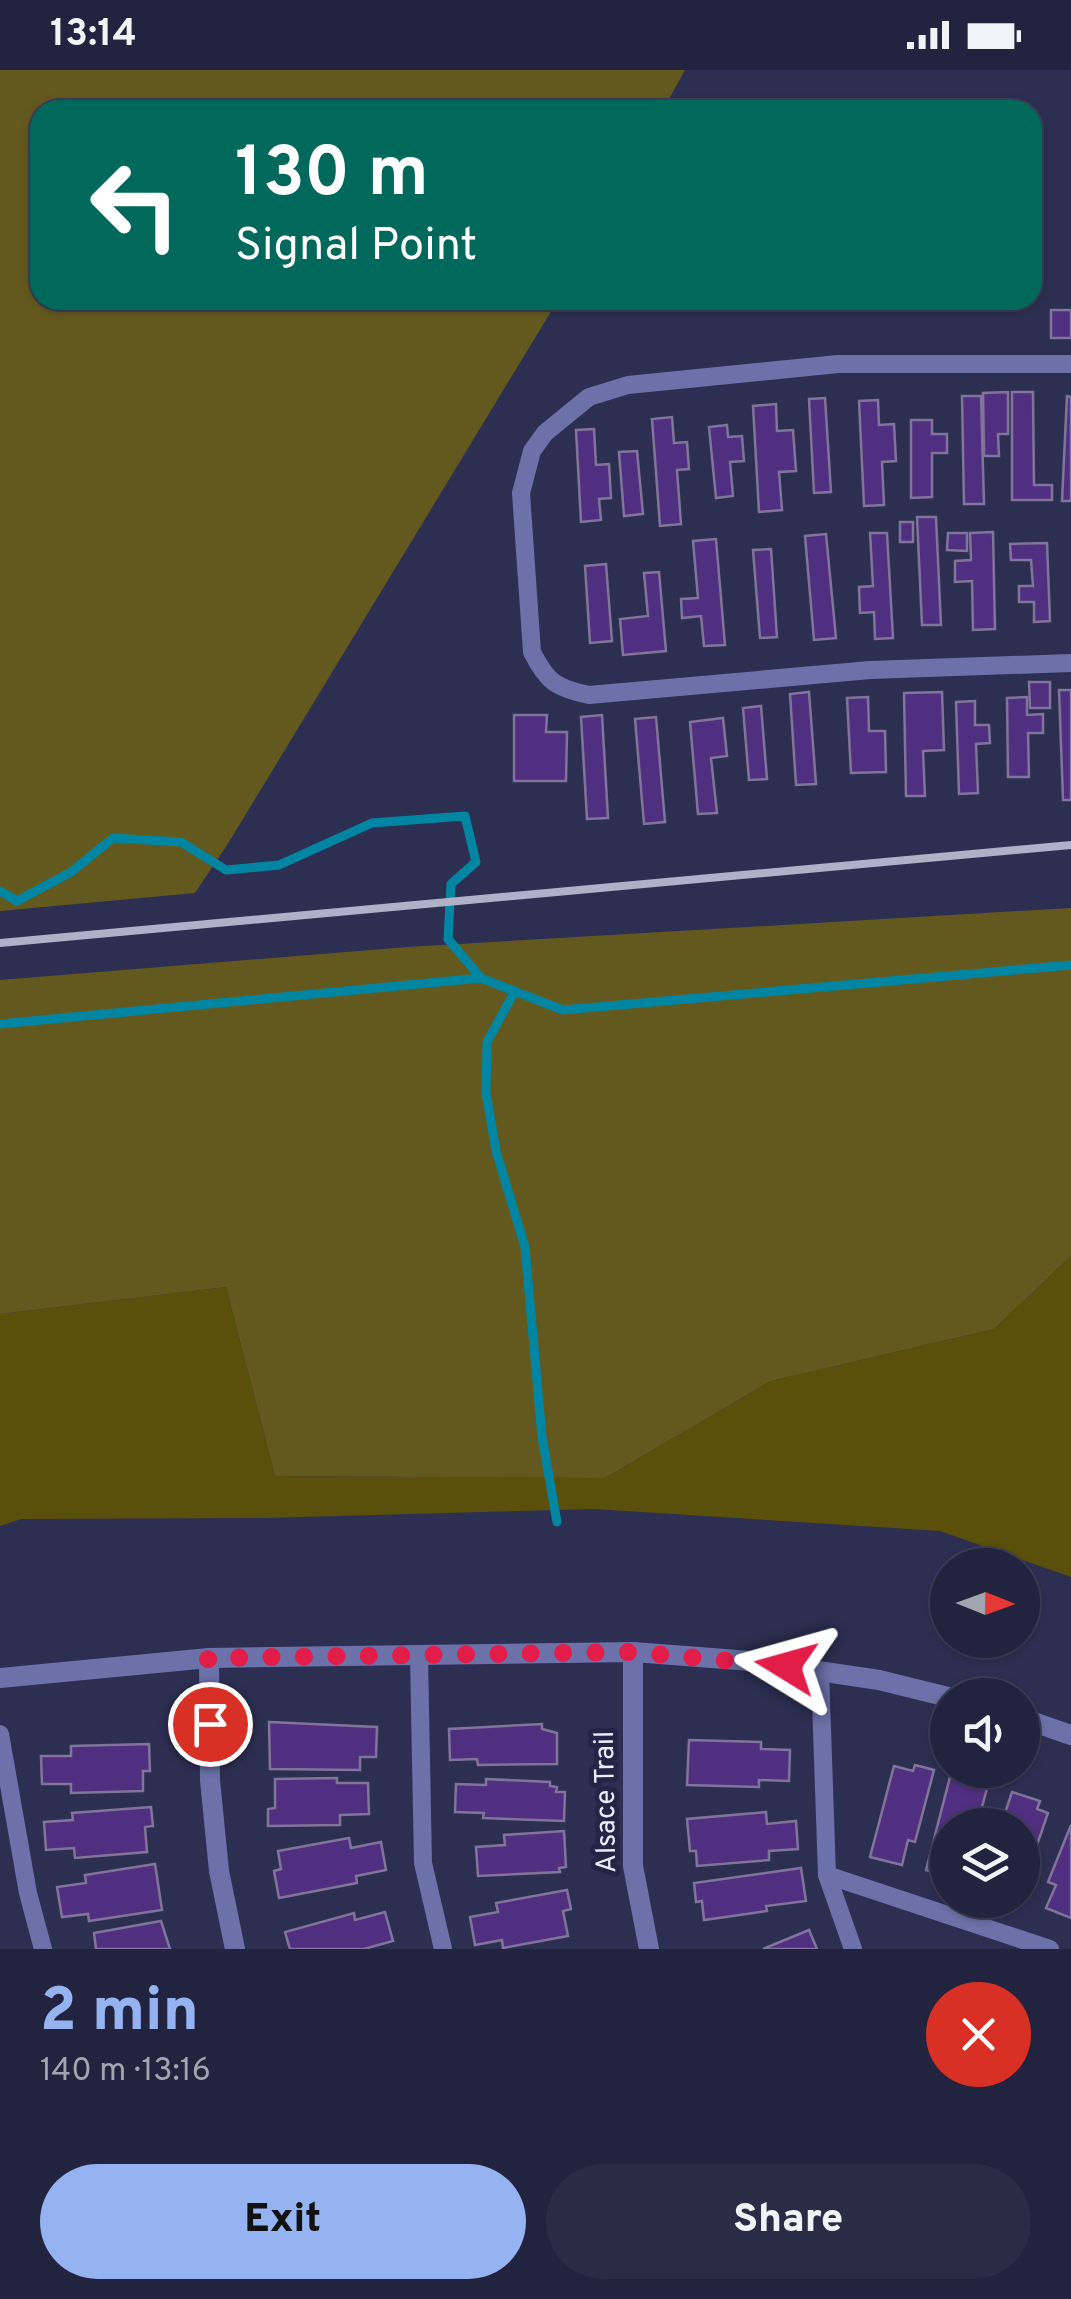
<!DOCTYPE html>
<html lang="en">
<head>
<meta charset="utf-8">
<style>
  :root { --surface:#22233e; --page:#2a2b45; --text:#f1f3f6; --muted:#a2a4b0; --line:#3f4058; --accent:#95b2f1 }
  body { margin:0; font-family:Overpass,sans-serif; background:var(--page); color:var(--text); height:100vh; display:flex; flex-direction:column; font-size:38px; white-space:nowrap }
  * { box-sizing:border-box; margin:0 }
  p { font-size:32px; color:var(--muted) }
  .icon { flex:none; width:55px; height:55px; fill:none; stroke:currentColor; stroke-width:2; stroke-linecap:round; stroke-linejoin:round }
  .map { position:relative; height:1879px; overflow:hidden }
  .details { display:flex; flex-direction:column; background:var(--surface); flex:1 }
  .details>* { flex:none }
  .banner { position:absolute; left:30px; top:30px; width:1012px; height:210px; border-radius:30px; box-shadow:0 2px 8px #0004,0 0 0 2px var(--line); background:#00695c; color:#fff; overflow:hidden }
  .needle { width:65px; rotate:91deg }
  .controls { position:absolute; left:930px; top:1478px; display:grid; gap:20px }
  .controls a { display:grid; place-items:center; width:110px; height:110px; border-radius:50%; background:var(--surface); box-shadow:0 2px 8px #0004,0 0 0 2px var(--line); font-size:50px }
  .pin { position:absolute; display:grid; place-items:center; width:85px; height:85px; color:#fff; margin:-42px; border:5px solid #fff; border-radius:50%; box-shadow:0 2px 10px #0007 }
  .me { position:absolute; width:110px; margin:-55px; rotate:278deg; stroke-linejoin:round; filter:drop-shadow(0 0 8px #0008) }
  .turn { display:flex; align-items:center; gap:35px; height:210px; padding:0 40px; font-size:45px }
  .turn .icon { width:130px; height:130px; stroke-width:2.5 }
  .turn b { display:block; font-size:70px; line-height:85px }
  .round { display:grid; place-items:center; flex:none; width:105px; height:105px; border-radius:52px; background:var(--page) }
  .summary { display:flex; align-items:center; justify-content:space-between; height:170px; padding:0 40px }
  h1 { font-size:60px; font-weight:800; line-height:75px; color:var(--accent) }
  .primary-button { display:flex; gap:20px; margin-top:auto; padding:20px 40px }
  .primary-button a { flex:1; height:115px; border-radius:60px; background:var(--accent); color:#111; font-size:40px; font-weight:800; line-height:115px; text-align:center }
  .primary-button a+a { background:var(--page); color:var(--text) }
  .status { display:flex; justify-content:space-between; align-items:center; height:70px; padding:0 50px; background:var(--surface); direction:ltr }
  .status svg { height:28px; fill:currentColor }
  .map>svg:first-child { display:block }
</style>
</head>
<body>
<div class="status"><b>13:14</b><svg viewBox="0 0 49 12"><path d="M0 12V9h3v3zM5 12V6h3v6zM10 12V3h3v9zM15 12V0h3v12zM26 1h20v11H26zM47 4h2v5h-2z"/></svg></div>
<div class="map">
<svg width="1071" height="1879" viewBox="0 0 1071 1879">
  <rect width="100%" height="100%" fill="#2d2f52"/>
  <polygon fill="#5a4f0b" points="1071,1186 1071,1507 940,1461 594,1439 266,1448 21,1449 0,1456 0,1244 226,1217 275,1406 605,1408 771,1311 994,1259"/>
  <g fill="#63591f">
    <polygon points="0,0 685,0 663,40 40,40 40,230 558,230 229,772 195,823 0,841"/>
    <polygon points="1071,838 1071,1186 994,1259 771,1311 605,1408 275,1406 226,1217 0,1244 0,910 408,877"/>
  </g>
  <g fill="none" stroke-linecap="round" stroke-linejoin="round">
    <g stroke="#0086a2" stroke-width="9">
      <polyline points="0,821 17,831 71,802 113,768 181,772 226,800 279,795 372,753 465,746 476,792 451,814 448,869 481,908"/>
      <polyline points="515,921 487,972 486,1023 496,1081 525,1177 542,1367 557,1452"/>
      <polyline points="0,954 481,908 563,940 1071,895"/>
    </g>
  </g>
  <g fill="#512f80" stroke="#80749b" stroke-width="2.5">
    <rect x="1051" y="240" width="20" height="28"/>
    <polygon points="1008,322 1008,364 998,364 999,386 984,386 983,323"/>
    <polygon points="1012,322 1033,322 1034,415 1052,415 1052,430 1012,430"/>
    <polygon points="962,326 981,326 984,434 964,434"/>
    <polygon points="1067,326 1071,327 1071,431 1062,431"/>
    <polygon points="825,328 831,422 814,423 809,329"/>
    <polygon points="878,330 879,355 894,354 896,391 882,392 884,435 864,436 859,331"/>
    <polygon points="776,334 777,361 793,360 796,401 779,402 782,440 759,442 753,336"/>
    <polygon points="672,347 674,373 687,372 689,399 677,400 681,454 660,456 652,349"/>
    <polygon points="911,350 932,350 932,364 947,364 947,383 932,383 932,427 911,428"/>
    <polygon points="727,355 728,367 742,366 744,391 730,392 733,426 716,428 709,357"/>
    <polygon points="594,359 596,395 609,394 611,428 599,429 601,450 581,452 576,360"/>
    <polygon points="637,381 643,444 624,446 619,382"/>
    <polygon points="917,447 936,447 941,555 922,555"/>
    <rect x="900" y="452" width="13" height="20"/>
    <polygon points="993,462 995,559 973,560 972,511 955,512 955,491 971,490 970,463"/>
    <polygon points="870,463 887,463 893,568 875,569 874,542 860,543 859,517 873,516"/>
    <polygon points="948,463 967,463 967,481 947,480"/>
    <polygon points="826,464 836,568 814,570 805,466"/>
    <polygon points="716,469 725,575 704,576 701,546 682,548 681,529 698,528 693,471"/>
    <polygon points="1047,473 1050,551 1034,552 1034,532 1019,532 1019,516 1033,516 1031,490 1011,490 1010,474"/>
    <polygon points="771,479 777,567 760,568 753,480"/>
    <polygon points="606,494 612,571 590,573 585,496"/>
    <polygon points="659,502 666,581 623,585 620,549 648,546 644,503"/>
    <polygon points="1029,612 1050,612 1050,638 1030,638"/>
    <polygon points="1059,620 1071,620 1071,730 1063,730"/>
    <polygon points="809,622 816,714 796,715 790,624"/>
    <polygon points="942,622 944,680 923,681 925,726 906,726 904,623"/>
    <polygon points="868,627 869,661 885,661 886,702 851,703 847,628"/>
    <polygon points="1027,627 1027,645 1043,644 1043,663 1028,663 1029,707 1008,707 1007,628"/>
    <polygon points="975,631 975,655 989,655 990,673 976,674 978,723 959,724 956,632"/>
    <polygon points="761,636 767,709 749,710 743,638"/>
    <polygon points="514,645 547,645 546,662 567,662 566,711 514,711"/>
    <polygon points="602,645 608,748 587,749 581,647"/>
    <polygon points="656,647 665,752 644,754 635,649"/>
    <polygon points="723,648 727,686 711,688 717,743 698,744 690,652"/>
    <polygon points="269,1652 377,1657 376,1687 360,1687 360,1700 270,1699"/>
    <polygon points="542,1654 542,1659 557,1663 557,1694 478,1695 477,1689 450,1690 449,1659"/>
    <polygon points="689,1670 761,1672 761,1679 790,1680 789,1711 759,1710 759,1717 687,1715"/>
    <polygon points="149,1674 150,1701 143,1701 143,1721 71,1723 71,1714 42,1714 41,1686 71,1686 71,1676"/>
    <polygon points="915,1695 934,1700 915,1772 908,1770 902,1795 870,1787 894,1696 913,1701"/>
    <polygon points="950,1707 988,1715 977,1755 948,1755 948,1806 926,1800"/>
    <polygon points="337,1708 337,1713 368,1713 369,1744 340,1745 340,1755 268,1756 268,1739 275,1738 275,1709"/>
    <polygon points="486,1709 550,1712 550,1716 557,1717 556,1722 565,1722 564,1751 483,1748 484,1743 455,1742 456,1714 486,1715"/>
    <polygon points="1012,1722 1040,1731 1037,1739 1048,1743 1025,1810 1022,1809 1022,1755 1001,1755"/>
    <polygon points="151,1737 153,1756 145,1757 147,1782 75,1788 74,1778 46,1780 44,1752 73,1750 72,1743"/>
    <polygon points="766,1742 767,1754 796,1751 798,1779 769,1781 769,1790 697,1796 696,1781 690,1781 687,1749"/>
    <polygon points="1071,1755 1071,1848 1046,1838 1056,1815 1048,1812"/>
    <polygon points="564,1761 566,1797 559,1798 560,1802 478,1806 476,1777 505,1775 504,1765"/>
    <polygon points="349,1768 351,1778 381,1772 386,1800 356,1806 357,1813 279,1828 274,1801 281,1799 278,1781"/>
    <polygon points="155,1794 162,1840 89,1851 88,1844 62,1847 57,1817 86,1813 85,1805"/>
    <polygon points="801,1798 806,1831 766,1836 767,1841 704,1850 702,1831 696,1832 694,1813"/>
    <polygon points="567,1820 571,1839 563,1841 568,1866 503,1878 502,1870 475,1875 470,1847 498,1842 496,1833"/>
    <polygon points="385,1842 393,1871 364,1879 290,1879 285,1862 354,1843 355,1850"/>
    <polygon points="161,1851 170,1879 96,1879 94,1863"/>
    <polygon points="809,1860 817,1879 763,1879"/>
  </g>
  <g fill="none" stroke-linecap="round" stroke-linejoin="round">
    <g stroke="#6c71a9" stroke-width="18">
      <path d="M1071,294H838L628,315L589,327L545,363L532,381L521,423L532,582C547,612 556,618 589,625L870,600L1071,593"/>
      <polyline points="419,1587 423,1793 443,1879"/>
      <polyline points="820,1601 827,1805 853,1879"/>
      <polyline points="0,1664 28,1823 43,1879"/>
      <polyline points="827,1805 1050,1879"/>
    </g>
    <g stroke="#6c71a9" stroke-width="20">
      <polyline points="633,1582 633,1796 649,1879"/>
      <polyline points="209,1588 210,1710 219,1801 235,1879"/>
    </g>
    <g stroke="#6c71a9" stroke-width="20">
      <polyline points="0,1608 209,1588 633,1582 751,1591 879,1610 948,1627"/>
      <polyline points="1022,1648 1071,1665"/>
    </g>
    <polyline stroke="#afb1c6" stroke-width="8" points="0,873 1071,775"/>
  </g>
  <g fill="none" stroke-linecap="round" stroke-linejoin="round">
    <polyline stroke="#e11d48" stroke-width="18" stroke-dasharray="0 32.4" points="210,1654 208,1588 633,1582 786,1596"/>
  </g>
  <g text-anchor="middle" dominant-baseline="central" stroke-width="10" stroke-linejoin="round" paint-order="stroke">
    <g font-size="28" fill="#ebedfb" stroke="#232546">
      <text transform="translate(607 1732) rotate(-91)">Alsace Trail</text>
    </g>
  </g>
</svg>
<div class="controls">
<a><svg class="needle" viewBox="-14 -14 28 28"><path d="M0-13l5 13h-10z" fill="#e53935"/><path d="M0 13l5-13h-10z" fill="#a2a4b0"/></svg></a>
<a><svg class="icon" aria-label="sound" viewBox="0 0 24 24"><path d="M4 9h4l5-4v14l-5-4H4zM17 9q2 3 0 6"/></svg></a>
<a><svg class="icon" aria-label="layers" viewBox="0 0 24 24"><path d="M12 4l9 5-9 5-9-5zM3 14l9 5 9-5"/></svg></a>
</div>
<div class="pin" style="left:210px;top:1654px;background:#d93025"><svg class="icon" aria-label="arrive" viewBox="0 0 24 24"><path d="M6 21V4h12l-3 4 3 4H6"/></svg></div>
<svg class="me" style="left:786px;top:1596px" viewBox="-20 -20 40 40"><path d="M0-17L14 15 0 8-14 15z" fill="#e11d48" stroke="#fff" stroke-width="4"/></svg>
<div class="banner">
<div class="turn"><svg class="icon" aria-label="left" viewBox="0 0 24 24"><path d="M17 20v-9H6M10 6l-5 5 5 5"/></svg><div><b>130 m</b>Signal Point</div></div>
</div>
</div>
<section class="details">
<div class="summary"><div><h1>2 min</h1><p>140 m · 13:16</p></div><a class="round" style="background:#d93025;color:#fff"><svg class="icon" aria-label="close" viewBox="0 0 24 24"><path d="M6 6l12 12M18 6L6 18"/></svg></a></div>
<div class="primary-button"><a>Exit</a><a>Share</a></div>
</section>
</body>
</html>
